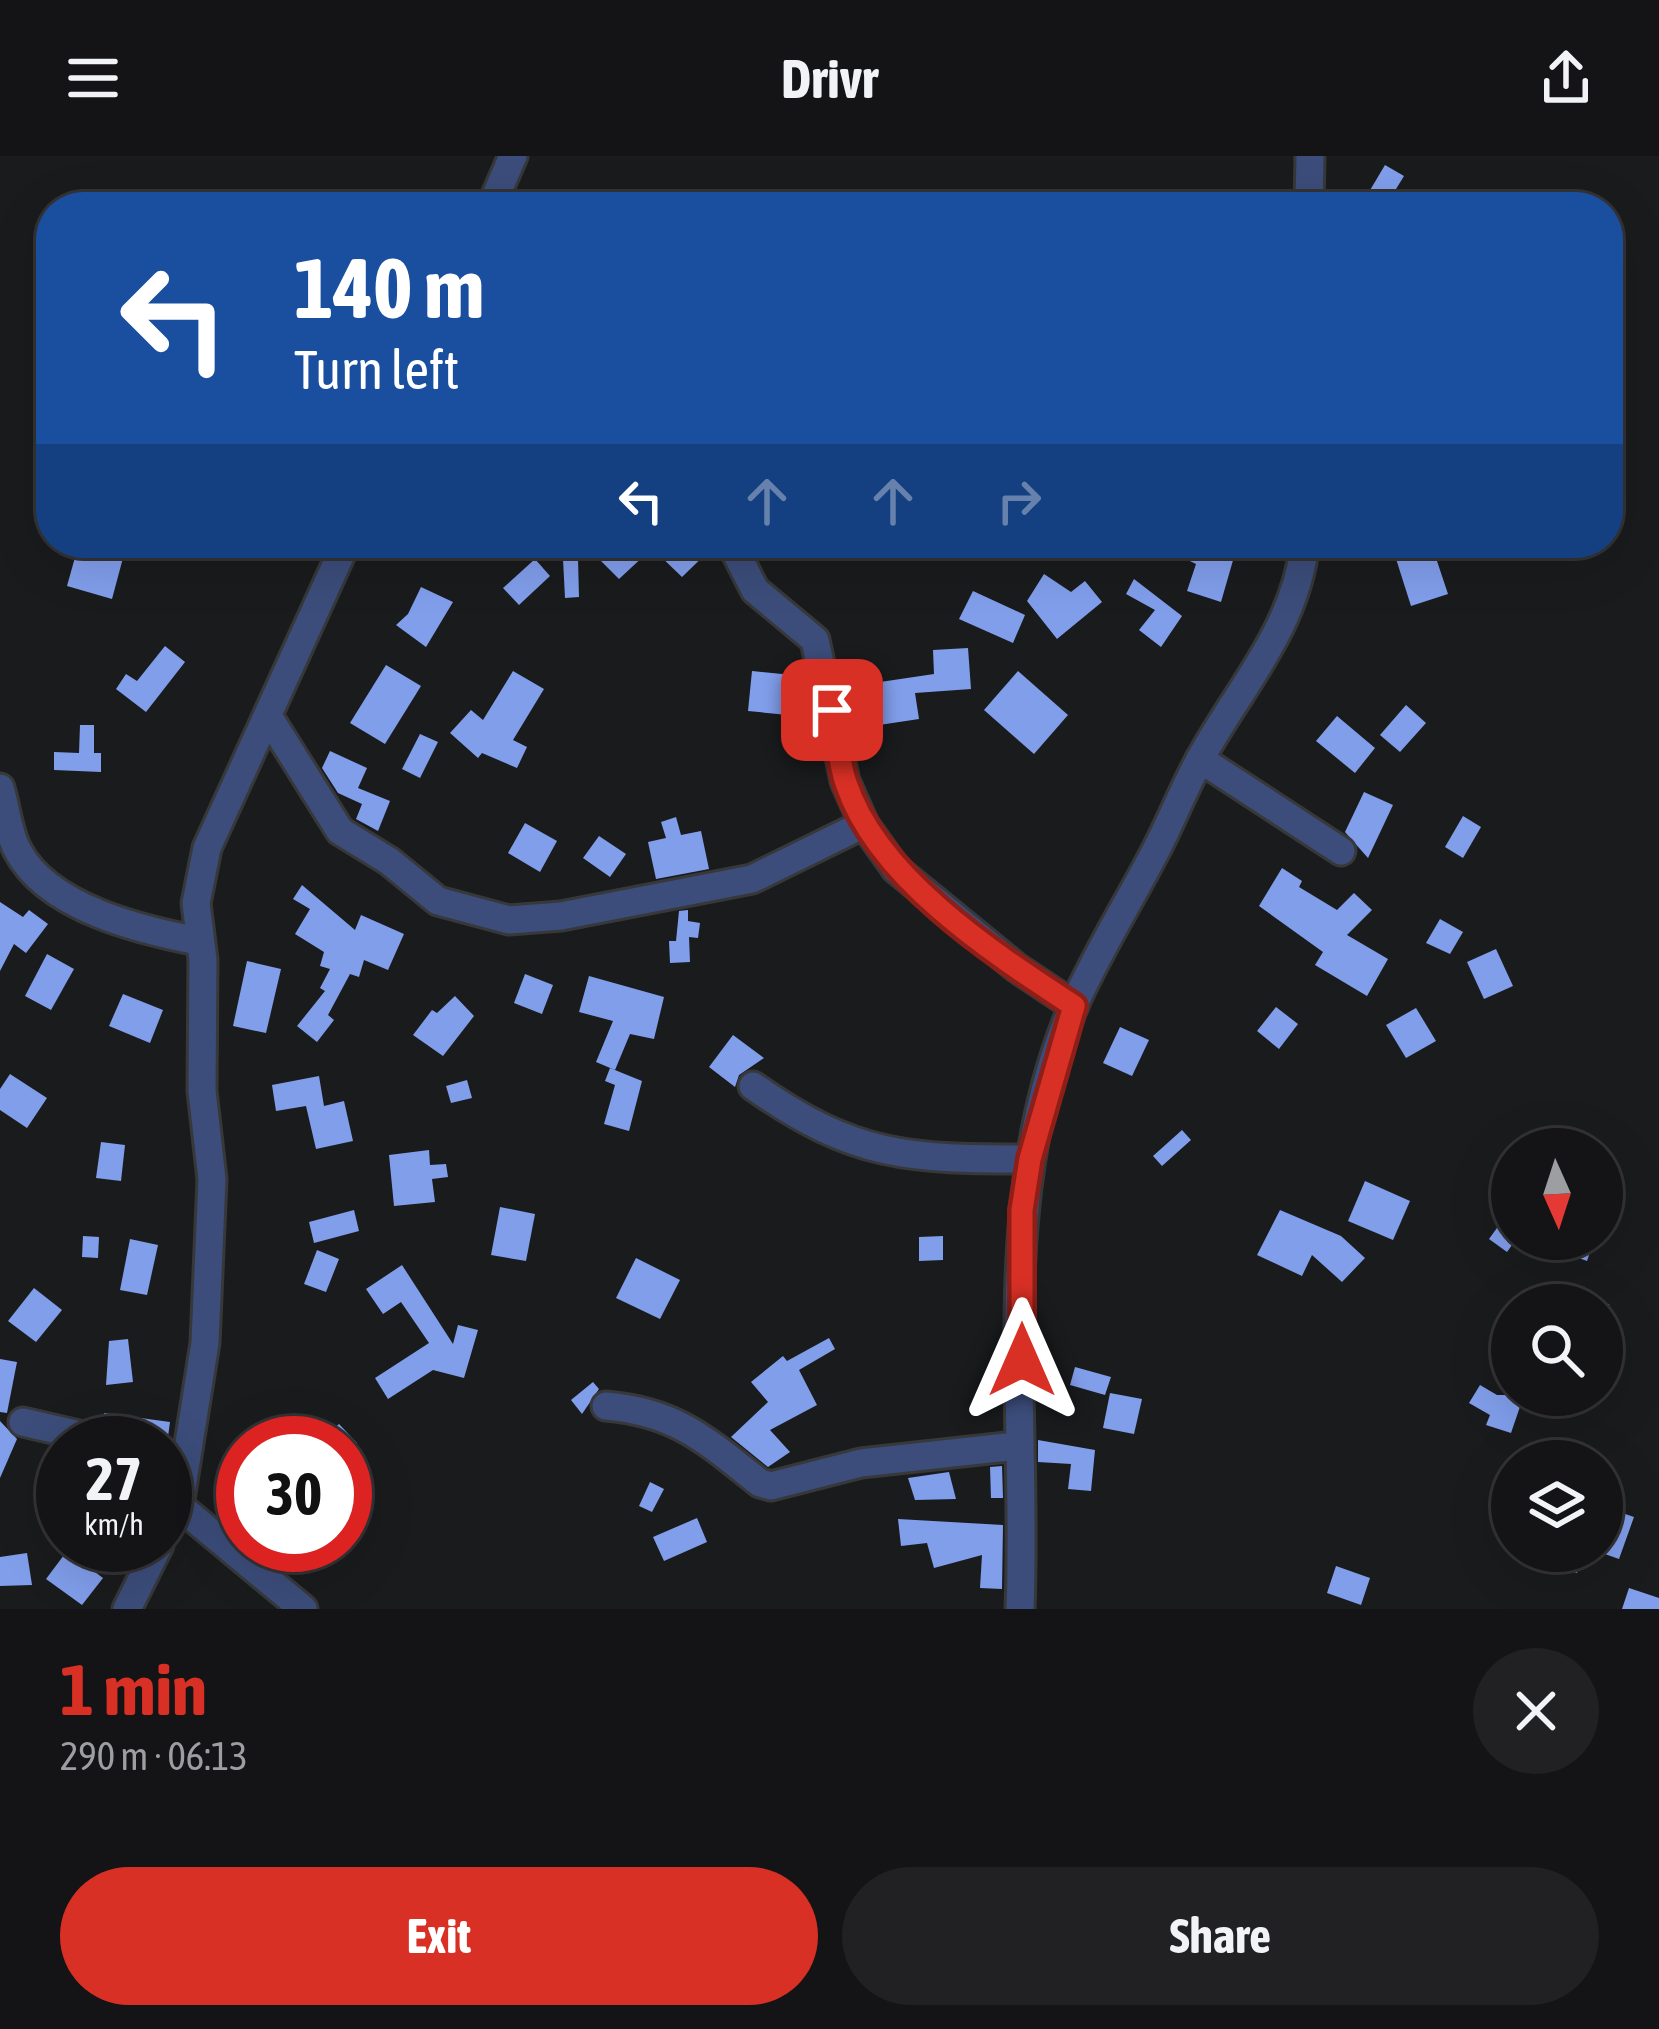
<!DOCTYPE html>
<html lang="en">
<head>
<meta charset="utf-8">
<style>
  :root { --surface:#141416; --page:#212123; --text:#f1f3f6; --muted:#9d9ea1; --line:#333335; --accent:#d93025 }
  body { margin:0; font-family:"Asap Condensed",sans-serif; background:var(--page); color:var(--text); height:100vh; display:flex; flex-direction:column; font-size:45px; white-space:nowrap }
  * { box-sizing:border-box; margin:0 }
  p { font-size:39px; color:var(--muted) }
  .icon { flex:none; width:66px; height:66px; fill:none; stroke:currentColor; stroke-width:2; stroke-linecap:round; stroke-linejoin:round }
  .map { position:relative; height:1453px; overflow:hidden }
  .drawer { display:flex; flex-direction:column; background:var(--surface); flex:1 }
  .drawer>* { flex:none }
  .guide { position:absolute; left:36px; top:36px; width:1587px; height:366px; border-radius:48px; box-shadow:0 12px 48px #0002,0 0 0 3px var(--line); background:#1a4fa0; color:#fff; overflow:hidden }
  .needle { width:78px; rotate:177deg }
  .tools { position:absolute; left:1491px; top:972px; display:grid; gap:24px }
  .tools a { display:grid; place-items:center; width:132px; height:132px; border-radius:50%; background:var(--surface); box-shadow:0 12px 48px #0002,0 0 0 3px var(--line); font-size:60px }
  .speed { position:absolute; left:36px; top:1260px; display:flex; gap:24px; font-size:60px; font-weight:700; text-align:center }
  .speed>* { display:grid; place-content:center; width:156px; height:156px; border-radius:50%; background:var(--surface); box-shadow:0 12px 48px #0002,0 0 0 3px var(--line); line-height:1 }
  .speed small { font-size:30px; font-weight:400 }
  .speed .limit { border:18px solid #d22; background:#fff; color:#111 }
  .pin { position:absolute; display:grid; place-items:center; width:102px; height:102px; color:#fff; margin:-51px; border-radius:24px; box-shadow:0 6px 18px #0006 }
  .me { position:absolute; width:132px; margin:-66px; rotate:0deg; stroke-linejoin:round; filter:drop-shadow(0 0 9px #0008) }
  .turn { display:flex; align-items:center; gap:42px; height:252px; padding:0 60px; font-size:54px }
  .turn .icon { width:156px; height:156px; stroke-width:2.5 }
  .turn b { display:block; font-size:84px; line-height:102px }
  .lanes { display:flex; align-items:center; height:114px; padding:0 60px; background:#0003; justify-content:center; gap:60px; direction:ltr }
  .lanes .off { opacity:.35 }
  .round { display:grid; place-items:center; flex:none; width:126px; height:126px; border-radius:63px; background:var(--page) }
  .summary { display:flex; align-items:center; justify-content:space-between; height:204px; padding:0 60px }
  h1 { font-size:72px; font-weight:700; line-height:90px; color:var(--accent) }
  .button { display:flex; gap:24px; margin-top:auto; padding:24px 60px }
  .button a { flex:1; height:138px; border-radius:72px; background:var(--accent); color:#fff; font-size:48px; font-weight:700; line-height:138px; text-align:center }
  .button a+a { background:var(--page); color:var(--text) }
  header { display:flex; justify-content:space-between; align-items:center; height:156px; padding:0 60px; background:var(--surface); font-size:54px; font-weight:700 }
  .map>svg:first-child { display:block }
</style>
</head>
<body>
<header><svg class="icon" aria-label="menu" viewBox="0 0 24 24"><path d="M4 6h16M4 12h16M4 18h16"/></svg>Drivr<svg class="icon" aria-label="share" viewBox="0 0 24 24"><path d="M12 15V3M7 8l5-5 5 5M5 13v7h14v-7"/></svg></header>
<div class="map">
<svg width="1659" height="1453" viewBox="0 0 1659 1453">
  <rect width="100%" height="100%" fill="#1a1b1d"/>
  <g fill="#819eeb">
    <polygon points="1385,9 1404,20 1385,51 1360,51"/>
    <polygon points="79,387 127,387 112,443 67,430"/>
    <polygon points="617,387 635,387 646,398 619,423 599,403"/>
    <polygon points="663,387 713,387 714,390 682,421 655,395"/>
    <polygon points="1153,387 1184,387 1214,402 1217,387 1238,387 1221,446 1187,435 1196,408"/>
    <polygon points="1391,387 1431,387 1448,438 1411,450"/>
    <polygon points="535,403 550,420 519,449 503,432"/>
    <polygon points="563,403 578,403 579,441 565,442"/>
    <polygon points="1044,418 1071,436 1085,425 1102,446 1057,483 1027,445"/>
    <polygon points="1134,423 1182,460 1161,491 1139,474 1155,454 1126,438"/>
    <polygon points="421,431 453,446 426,491 396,469 408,458"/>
    <polygon points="973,435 1025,459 1013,487 959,463"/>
    <polygon points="165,490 185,506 146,556 116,533 126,518 137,525"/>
    <polygon points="968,492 971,533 915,537 919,563 866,571 860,529 934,518 933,494"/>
    <polygon points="386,509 421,530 385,588 350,567"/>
    <polygon points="513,515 544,533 513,584 527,591 517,612 482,597 478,602 450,577 471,554 483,564"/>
    <polygon points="752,515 802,520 798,560 748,555"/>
    <polygon points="1018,515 1068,559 1034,598 984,554"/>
    <polygon points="1406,549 1426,567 1400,596 1380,579"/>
    <polygon points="1337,560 1375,592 1355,617 1316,585"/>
    <polygon points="80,569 94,569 94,597 101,597 101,616 54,614 54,596 79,597"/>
    <polygon points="420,578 438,586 420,622 402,613"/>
    <polygon points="330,595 367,612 358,632 390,645 378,675 356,663 362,648 338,637 322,612"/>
    <polygon points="1364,636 1393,649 1368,702 1345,676"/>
    <polygon points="1463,660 1481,671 1463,702 1445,691"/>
    <polygon points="676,661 681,679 701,675 709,713 656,723 648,686 666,682 661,666"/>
    <polygon points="525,667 557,685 540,716 508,697"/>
    <polygon points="599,680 626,698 610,721 583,702"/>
    <polygon points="1282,712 1302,725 1299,731 1337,754 1354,737 1372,754 1347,779 1388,803 1367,840 1315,809 1323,796 1259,750"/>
    <polygon points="302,729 355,774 361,759 404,778 388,814 364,804 359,821 350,818 328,859 334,864 317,886 297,870 325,835 320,832 330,813 320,810 324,796 295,778 310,753 293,743"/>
    <polygon points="0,746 23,761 29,754 48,768 26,797 14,788 0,815"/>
    <polygon points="688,754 688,765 700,767 698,782 689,781 690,806 670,807 669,785 676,785 679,755"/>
    <polygon points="1440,763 1463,776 1450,798 1426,787"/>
    <polygon points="1496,793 1513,830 1484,843 1467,806"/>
    <polygon points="47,798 74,813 51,854 25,840"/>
    <polygon points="247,805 281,813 266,877 233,870"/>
    <polygon points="525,818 553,829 542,858 514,847"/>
    <polygon points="589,820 664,841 654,883 630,878 615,914 596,906 613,865 579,856"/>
    <polygon points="123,838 163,854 150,887 109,870"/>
    <polygon points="455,840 474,860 443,900 413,879 432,854 437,857"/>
    <polygon points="1276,851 1298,868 1279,893 1257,875"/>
    <polygon points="1416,852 1436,885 1406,902 1386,869"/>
    <polygon points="1120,871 1149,884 1132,920 1103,907"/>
    <polygon points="733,879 764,902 739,919 735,931 709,911"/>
    <polygon points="610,912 642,925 629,975 604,968 615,929 605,925"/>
    <polygon points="10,918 47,942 27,972 0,954 0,933"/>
    <polygon points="319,920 324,950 344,945 353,985 316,993 306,950 276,955 272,929"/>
    <polygon points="467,924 472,942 451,947 446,930"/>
    <polygon points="1182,974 1191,984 1162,1010 1153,1000"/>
    <polygon points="101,986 125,989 121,1025 96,1022"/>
    <polygon points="429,994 430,1009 446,1008 448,1021 432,1023 435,1046 394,1050 389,999"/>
    <polygon points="1365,1025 1410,1045 1393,1084 1348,1065"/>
    <polygon points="500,1051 535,1058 526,1105 491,1099"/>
    <polygon points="1512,1051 1512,1089 1507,1096 1489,1083"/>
    <polygon points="354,1054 359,1075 314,1087 309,1066"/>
    <polygon points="1280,1054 1341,1080 1365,1102 1342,1126 1312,1099 1302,1120 1257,1099"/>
    <polygon points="83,1080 99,1081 98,1102 82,1101"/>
    <polygon points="943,1080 943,1104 919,1105 919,1081"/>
    <polygon points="130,1083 158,1089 147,1139 120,1134"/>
    <polygon points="1527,1083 1570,1083 1592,1090 1587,1105"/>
    <polygon points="317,1094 339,1103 326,1136 304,1128"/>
    <polygon points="636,1102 680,1124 660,1163 616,1142"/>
    <polygon points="402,1109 453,1188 458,1169 478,1174 464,1222 433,1214 388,1243 375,1222 429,1187 401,1146 383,1158 366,1133"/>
    <polygon points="1560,1128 1610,1149 1551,1149"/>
    <polygon points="34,1132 62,1154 36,1186 8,1165"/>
    <polygon points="829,1182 835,1193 799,1214 817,1249 770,1274 790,1296 768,1311 731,1281 768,1246 751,1226 783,1200 787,1205"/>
    <polygon points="128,1183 133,1226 106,1229 109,1185"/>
    <polygon points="0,1203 17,1206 7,1257 0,1256"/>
    <polygon points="1048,1204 1050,1232 1037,1233 1037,1205"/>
    <polygon points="1075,1211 1111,1221 1105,1239 1070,1229"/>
    <polygon points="593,1226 599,1233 582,1258 571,1244"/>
    <polygon points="1480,1229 1497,1239 1524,1239 1511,1277 1486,1269 1490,1259 1469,1247"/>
    <polygon points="1110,1237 1142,1243 1134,1278 1103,1272"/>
    <polygon points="104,1257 170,1266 167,1288 130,1283 124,1273 103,1266"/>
    <polygon points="0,1265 17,1283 0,1322"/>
    <polygon points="339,1268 357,1287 318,1287"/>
    <polygon points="1038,1284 1095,1294 1091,1335 1068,1333 1071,1308 1038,1306"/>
    <polygon points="239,1285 243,1285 243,1342 224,1336"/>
    <polygon points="1002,1310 1003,1342 991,1342 990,1311"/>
    <polygon points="949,1316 956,1343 915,1344 908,1322"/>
    <polygon points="650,1326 664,1333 652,1356 639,1350"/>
    <polygon points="1602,1350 1634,1361 1619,1403 1602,1397"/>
    <polygon points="697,1362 707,1386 664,1405 653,1381"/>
    <polygon points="898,1363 1003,1369 1002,1433 980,1432 982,1399 934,1412 927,1387 901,1390"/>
    <polygon points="67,1395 103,1422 82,1449 46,1423"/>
    <polygon points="1571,1395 1585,1395 1577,1417 1565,1413"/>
    <polygon points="27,1397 32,1429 0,1430 0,1401"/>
    <polygon points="1336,1410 1370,1422 1361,1449 1327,1437"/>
    <polygon points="1629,1432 1659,1442 1659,1453 1622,1453"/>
  </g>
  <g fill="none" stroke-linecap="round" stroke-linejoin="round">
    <g stroke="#37383a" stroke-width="33">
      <g id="minor">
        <polyline points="491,51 513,0"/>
        <polyline points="1309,51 1310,0"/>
        <polyline points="731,387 755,434 815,484 845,625 864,668 896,713 1017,812 1074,850"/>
        <polyline points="268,560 340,675 389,705 438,745 509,764 561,760 752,723 864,668"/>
        <polyline points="1200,603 1341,695"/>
        <path d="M0,632C6,652 8,677 18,695C48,752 141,774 198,785"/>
        <path d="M753,930C855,1002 909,1003 1030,1003"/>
        <path d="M606,1250C677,1256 707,1285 760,1327L771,1330L861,1307L1016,1290"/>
        <polyline points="23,1266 113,1287"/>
        <polyline points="127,1453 159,1389"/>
        <polyline points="303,1453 179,1350 205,1187 212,1023 202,935 203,804 196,747 207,692 346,387"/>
        <path d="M1020,1453C1028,1253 992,1039 1074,849C1097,797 1129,746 1155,696C1172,664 1185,629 1203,598C1243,527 1296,470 1305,387"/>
      </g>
    </g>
    <use href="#minor" stroke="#3c4d7b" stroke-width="27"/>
  </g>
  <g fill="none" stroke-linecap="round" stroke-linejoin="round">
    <g stroke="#8d1f18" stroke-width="30">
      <path id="route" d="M832,554C837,577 838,604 846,627C877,722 993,797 1074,850L1030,1003L1022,1054V1204"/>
    </g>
    <use href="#route" stroke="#d93025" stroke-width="21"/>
  </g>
</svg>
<div class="tools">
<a><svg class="needle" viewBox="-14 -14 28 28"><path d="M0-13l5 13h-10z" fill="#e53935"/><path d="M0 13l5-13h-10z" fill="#9d9ea1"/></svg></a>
<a><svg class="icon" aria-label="search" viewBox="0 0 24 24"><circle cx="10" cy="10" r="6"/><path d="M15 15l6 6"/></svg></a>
<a><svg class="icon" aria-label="layers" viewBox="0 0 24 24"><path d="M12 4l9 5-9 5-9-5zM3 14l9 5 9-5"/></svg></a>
</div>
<div class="speed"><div>27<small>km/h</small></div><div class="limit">30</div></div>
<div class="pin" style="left:832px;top:554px;background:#d93025"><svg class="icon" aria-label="arrive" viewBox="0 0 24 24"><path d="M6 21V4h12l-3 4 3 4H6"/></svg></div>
<svg class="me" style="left:1022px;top:1204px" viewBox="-20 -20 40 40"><path d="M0-17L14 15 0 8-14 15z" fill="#d93025" stroke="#fff" stroke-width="4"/></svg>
<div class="guide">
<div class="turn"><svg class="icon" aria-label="left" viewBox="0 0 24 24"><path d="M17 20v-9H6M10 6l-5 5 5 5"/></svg><div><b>140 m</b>Turn left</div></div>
<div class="lanes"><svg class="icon" aria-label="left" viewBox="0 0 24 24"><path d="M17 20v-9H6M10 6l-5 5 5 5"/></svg><svg class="icon off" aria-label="ahead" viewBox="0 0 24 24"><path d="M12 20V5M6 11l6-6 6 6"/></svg><svg class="icon off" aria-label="ahead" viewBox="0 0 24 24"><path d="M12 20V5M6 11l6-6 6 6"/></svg><svg class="icon off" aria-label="right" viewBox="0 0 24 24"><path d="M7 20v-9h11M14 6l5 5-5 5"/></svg></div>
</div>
</div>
<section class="drawer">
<div class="summary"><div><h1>1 min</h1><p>290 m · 06:13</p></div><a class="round"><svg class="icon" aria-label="close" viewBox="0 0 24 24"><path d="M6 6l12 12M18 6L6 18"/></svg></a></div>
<div class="button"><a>Exit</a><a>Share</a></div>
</section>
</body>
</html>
